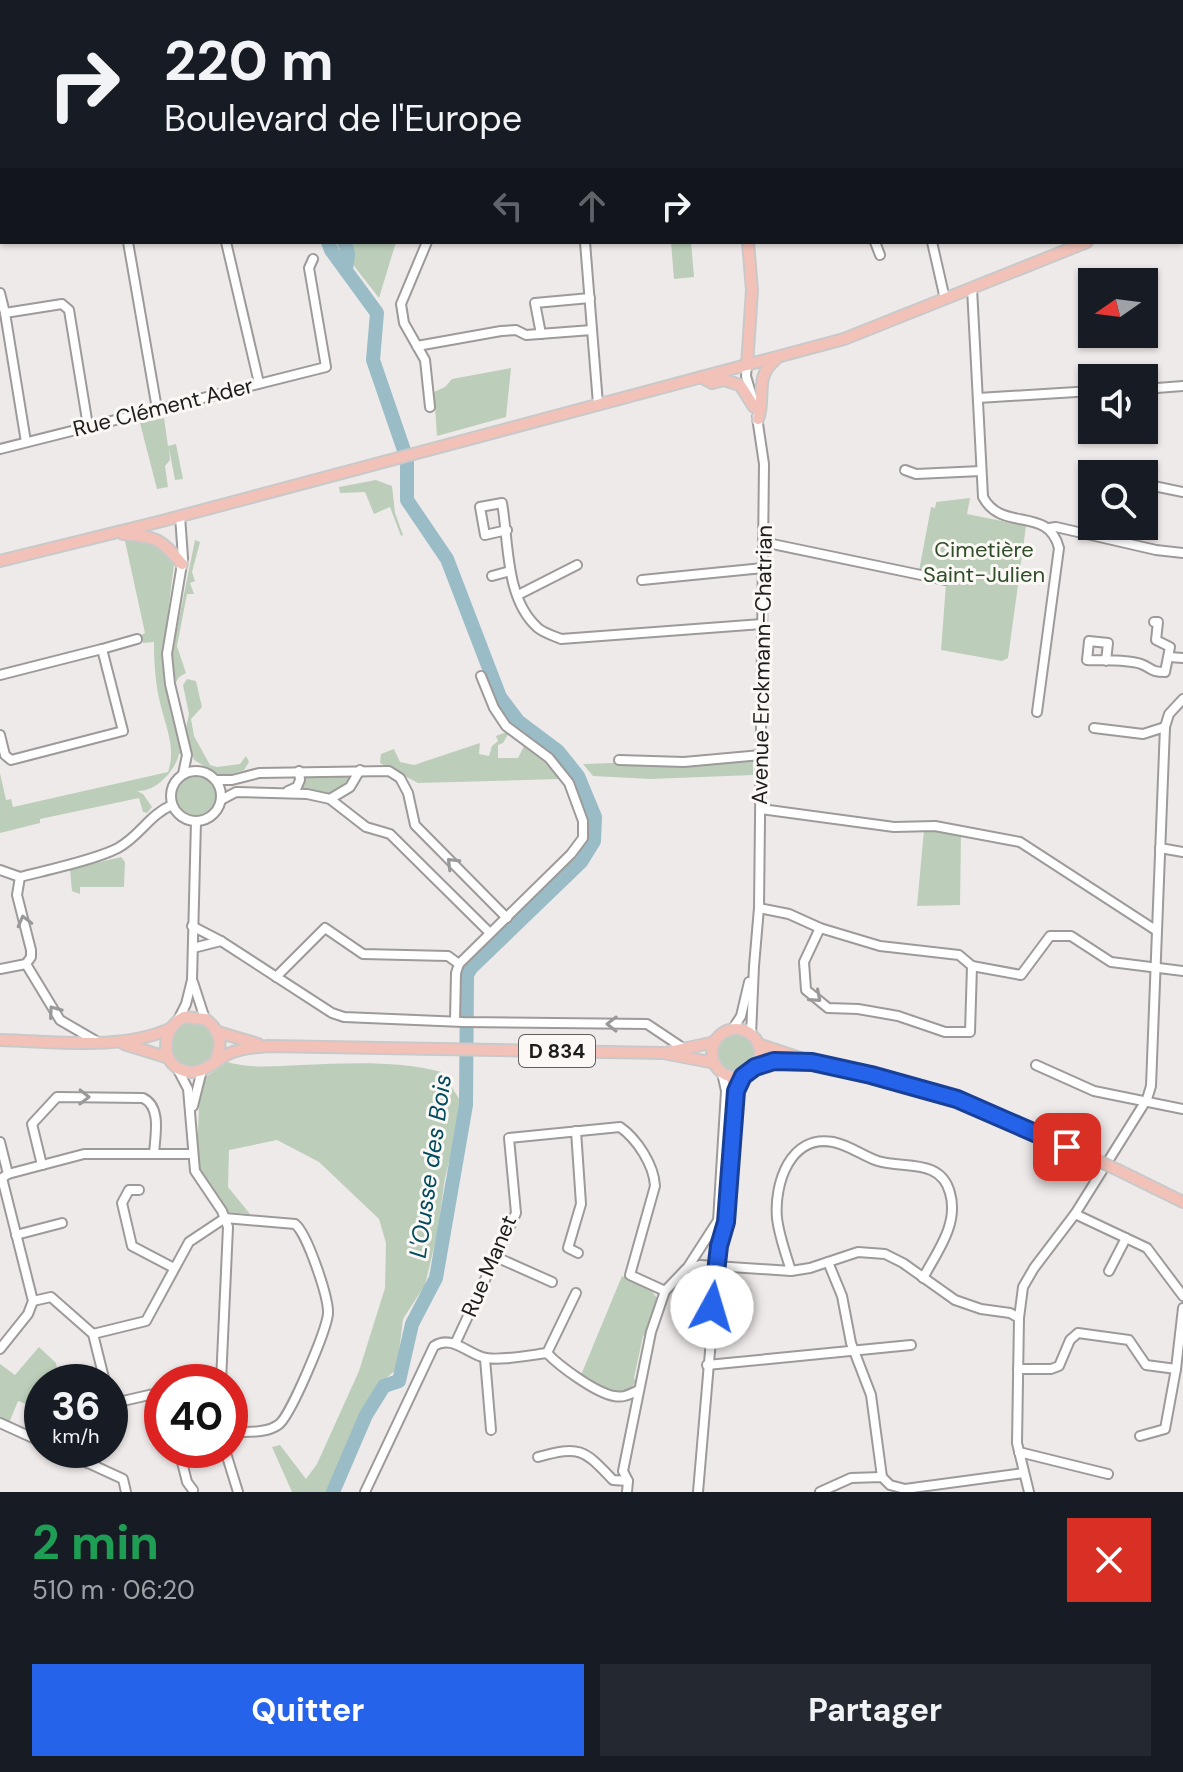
<!DOCTYPE html>
<html lang="fr">
<head>
<meta charset="utf-8">
<style>
  :root { --surface:#171b24; --page:#242831; --text:#f1f3f6; --muted:#9ea1a6; --accent:#2563eb }
  body { margin:0; font-family:"DM Sans",sans-serif; background:var(--page); color:var(--text); height:100vh; display:flex; flex-direction:column; font-size:30px; white-space:nowrap }
  * { box-sizing:border-box; margin:0 }
  p { font-size:26px; color:var(--muted) }
  .icon { flex:none; width:44px; height:44px; fill:none; stroke:currentColor; stroke-width:2; stroke-linecap:round; stroke-linejoin:round }
  .map { position:relative; height:1492px; overflow:hidden }
  .details { display:flex; flex-direction:column; background:var(--surface); flex:1 }
  .details>* { flex:none }
  .hud { position:absolute; left:0px; top:0px; width:1184px; height:244px; box-shadow:0 2px 6px #0004; background:#171b24; color:var(--text); overflow:hidden }
  .needle { width:52px; rotate:256deg }
  .buttons { position:absolute; left:1078px; top:268px; display:grid; gap:16px }
  .buttons a { display:grid; place-items:center; width:80px; height:80px; border-radius:0px; background:var(--surface); box-shadow:0 2px 6px #0004; font-size:40px }
  .speed { position:absolute; left:24px; top:1364px; display:flex; gap:16px; font-size:40px; font-weight:700; text-align:center }
  .speed>* { display:grid; place-content:center; width:104px; height:104px; border-radius:50%; background:var(--surface); box-shadow:0 2px 6px #0004; line-height:1 }
  .speed small { font-size:20px; font-weight:400 }
  .speed .limit { border:12px solid #d22; background:#fff; color:#111 }
  .pin { position:absolute; display:grid; place-items:center; width:68px; height:68px; color:#fff; margin:-34px; border-radius:16px; box-shadow:0 4px 12px #0006 }
  .me { position:absolute; width:88px; margin:-44px; rotate:6deg; stroke-linejoin:round; filter:drop-shadow(0 0 6px #0008) }
  .turn { display:flex; align-items:center; gap:28px; height:168px; padding:0 32px; font-size:36px }
  .turn .icon { width:104px; height:104px; stroke-width:2.5 }
  .turn b { display:block; font-size:56px; line-height:68px }
  .lanes { display:flex; align-items:center; height:76px; padding:0 32px; background:#0003; justify-content:center; gap:40px; direction:ltr }
  .lanes .off { opacity:.35 }
  .round { display:grid; place-items:center; flex:none; width:84px; height:84px; border-radius:0px; background:var(--page) }
  .headline { display:flex; align-items:center; justify-content:space-between; height:136px; padding:0 32px }
  h1 { font-size:48px; font-weight:700; line-height:60px; color:#1e9e55 }
  .action { display:flex; gap:16px; margin-top:auto; padding:16px 32px }
  .action a { flex:1; height:92px; border-radius:0px; background:var(--accent); color:#fff; font-size:32px; font-weight:700; line-height:92px; text-align:center }
  .action a+a { background:var(--page); color:var(--text) }
  .map>svg:first-child { display:block }
</style>
</head>
<body>
<div class="map">
<svg width="1183" height="1492" viewBox="0 0 1183 1492">
  <rect width="100%" height="100%" fill="#eeeae9"/>
  <g fill="#bcceb9">
    <polygon points="329,242 396,242 379,298 340,248 332,250"/>
    <polygon points="671,242 691,242 694,277 674,279"/>
    <polygon points="511,368 506,417 437,436 434,392 445,387 452,379"/>
    <polygon points="164,418 168,446 176,444 183,479 175,480 169,448 170,460 165,466 168,487 157,489 140,423"/>
    <polygon points="376,480 392,486 395,513 403,535 401,536 390,507 374,514 365,492 340,493 339,487"/>
    <polygon points="970,498 967,514 1026,526 1008,658 1002,661 941,650 947,571 934,568 931,573 919,571 931,507 935,508 936,502"/>
    <path d="M149,540L165,549L174,564L163,653L170,704L182,754H179C175,771 156,792 137,791L143,794L152,807L147,813L143,812L139,798L40,819V823L0,833V773L6,800L11,799L13,807L168,772C177,746 164,724 159,698C155,679 154,661 154,642L143,643L141,635L145,633L125,541Z"/>
    <polygon points="195,540 200,542 192,572 195,581 190,583 194,594 187,594 177,646 186,673 179,677 176,682 173,664 173,648"/>
    <polygon points="187,679 196,681 202,707 191,719 194,736 210,765 217,767 240,764 246,756 249,762 244,770 223,777 194,760 186,728 189,714 183,685"/>
    <polygon points="504,733 509,733 503,743 498,745 498,758 518,758 524,746 543,760 559,779 418,783 380,763 381,754 394,749 400,762 414,765 480,743 479,754 489,756 492,746 498,741 496,736"/>
    <polygon points="753,758 753,775 650,779 593,776 583,764"/>
    <circle cx="197" cy="795" r="21"/>
    <polygon points="350,775 352,780 333,795 303,792 301,789 306,777"/>
    <polygon points="924,830 961,835 960,905 917,906"/>
    <polygon points="121,857 125,862 124,887 80,887 80,894 72,891 70,869"/>
    <circle cx="192" cy="1044" r="23"/>
    <circle cx="736" cy="1053" r="18"/>
    <path d="M227,1062C251,1069 275,1066 300,1065C346,1063 397,1060 442,1072L463,1105L445,1178L437,1235L425,1285L403,1319L397,1369L379,1384L326,1492H292L272,1447L280,1445L306,1479L317,1464L359,1371L385,1288L386,1243L379,1219L319,1162L277,1140L229,1150L228,1187L250,1214L227,1212L201,1174L197,1152L200,1087L207,1076Z"/>
    <path d="M622,1276L651,1290L657,1298L646,1335L643,1336L634,1378L636,1381C623,1405 598,1385 581,1375Z"/>
    <polygon points="39,1347 56,1363 59,1376 87,1369 89,1376 65,1382 42,1382 42,1410 18,1401 9,1423 0,1419 0,1364 15,1375"/>
  </g>
  <g fill="none" stroke-linecap="round" stroke-linejoin="round">
    <g stroke="#99bcc7" stroke-width="14">
      <polyline points="285,0 286,2"/>
      <polyline points="328,242 331,250 377,313 373,360 407,459 407,500 447,559 500,697 518,721 558,751 578,776 595,817 594,841 581,862 471,968 467,975 466,1105 436,1278 412,1324 399,1381 384,1386 366,1415 333,1492"/>
      <polyline points="345,242 348,254 346,269"/>
    </g>
    <g stroke="#9d9a99" stroke-width="12">
      <g id="minor">
        <polyline points="83,0 83,2"/>
        <polyline points="170,0 171,2"/>
        <polyline points="249,0 249,2"/>
        <polyline points="567,0 567,2"/>
        <polyline points="968,0 968,2"/>
        <polyline points="1095,0 1096,2"/>
        <polyline points="1166,0 1167,2"/>
        <polyline points="107,2 115,0"/>
        <polyline points="460,2 469,0"/>
        <polyline points="495,2 495,0"/>
        <polyline points="847,2 858,0"/>
        <polyline points="0,26 2,26"/>
        <polyline points="1182,37 1183,40"/>
        <polyline points="1182,108 1183,107"/>
        <polyline points="1182,181 1183,183"/>
        <polyline points="128,242 157,409"/>
        <polyline points="226,242 259,383"/>
        <polyline points="427,242 401,304 404,323 425,360 430,407"/>
        <polyline points="585,242 598,404"/>
        <polyline points="875,242 880,255"/>
        <polyline points="932,242 945,299"/>
        <path d="M972,288L983,497C1002,533 1048,505 1059,548L1037,712"/>
        <polyline points="0,293 5,313"/>
        <polyline points="541,334 535,303 590,298"/>
        <polyline points="417,346 501,331 516,330 526,335 592,330"/>
        <polyline points="747,365 746,376 753,400"/>
        <polyline points="1144,389 1183,386"/>
        <polyline points="978,398 1092,391"/>
        <polyline points="26,442 5,313 62,304 69,310 88,426"/>
        <polyline points="0,449 326,367 309,268 313,259"/>
        <polyline points="905,470 916,474 981,471"/>
        <polyline points="1144,484 1183,492"/>
        <polyline points="180,516 183,558 167,654 170,684 187,755 183,774"/>
        <polyline points="1049,528 1056,527 1156,550 1183,553"/>
        <path d="M507,530L485,535L480,507L502,503C509,543 505,599 538,628C544,633 554,636 561,639L762,624"/>
        <polyline points="763,542 945,580"/>
        <polyline points="492,576 510,571"/>
        <polyline points="642,580 763,568"/>
        <polyline points="518,595 577,565"/>
        <polyline points="102,649 137,639"/>
        <polyline points="1169,657 1183,658"/>
        <path d="M1106,661L1108,643L1089,641L1087,660C1103,661 1125,659 1141,664C1152,668 1150,672 1165,672L1170,647L1156,640L1158,622H1154"/>
        <polyline points="0,675 102,649 123,731 11,760 5,755 0,735"/>
        <polyline points="1094,728 1143,734 1165,727"/>
        <polyline points="619,760 684,762 761,755"/>
        <circle cx="196" cy="796" r="25"/>
        <polyline points="216,780 232,780 259,773 389,771 400,778 408,793 415,825 507,918"/>
        <polyline points="288,791 297,787 300,780 299,771"/>
        <polyline points="330,799 350,787 360,770"/>
        <polyline points="221,800 236,792 307,794 330,799 366,827 390,834 490,933"/>
        <polyline points="761,809 894,827 935,826 1020,842 1157,931 1151,1086 1147,1099 1075,1214 1034,1268 1023,1287 1019,1318 1017,1443 1029,1492"/>
        <polyline points="1160,848 1183,852"/>
        <polyline points="0,870 20,877"/>
        <path d="M20,877C47,870 95,860 118,848C140,836 149,815 172,805"/>
        <polyline points="20,877 17,895 31,950 31,957 26,964"/>
        <polyline points="759,908 789,914 820,928 880,946 959,955 972,966 1021,975 1050,936 1071,936 1111,962 1183,971"/>
        <polyline points="192,926 221,941 332,1013 344,1017 463,1022 647,1024 683,1048"/>
        <polyline points="820,928 804,962 806,990 828,1008 858,1009 898,1016 945,1032 970,1032 972,966"/>
        <polyline points="1157,931 1165,727 1169,714 1183,699"/>
        <polyline points="193,948 221,941"/>
        <polyline points="26,964 60,1020 96,1041"/>
        <polyline points="0,969 26,964"/>
        <polyline points="276,977 325,928 363,954 448,956 459,964"/>
        <polyline points="193,982 205,1019"/>
        <polyline points="178,1020 186,1004 192,980 196,821"/>
        <polyline points="455,1021 456,973 459,964 571,854 583,838 583,821 569,783 549,758 506,726 494,708 481,676"/>
        <polyline points="732,1030 741,1016 749,982"/>
        <polyline points="751,1035 754,966 759,908 764,464 757,417"/>
        <polyline points="1036,1065 1094,1091 1183,1109"/>
        <polyline points="177,1068 188,1089 195,1171 222,1211 228,1227 221,1382"/>
        <polyline points="193,1106 202,1070"/>
        <polyline points="576,1131 581,1204 568,1248 578,1253"/>
        <polyline points="0,1142 8,1174 2,1178 33,1301 28,1314 0,1349"/>
        <path d="M42,1165L32,1124L57,1097L143,1098C162,1107 155,1136 154,1154"/>
        <polyline points="8,1174 84,1154 192,1154"/>
        <polyline points="139,1190 129,1190 122,1203 132,1246 174,1268"/>
        <polyline points="1075,1214 1147,1248 1183,1296"/>
        <polyline points="16,1235 62,1223"/>
        <polyline points="721,1238 726,1222 736,1091 743,1076"/>
        <polyline points="496,1257 552,1282"/>
        <polyline points="828,1262 842,1296 851,1343 871,1395 882,1477"/>
        <polyline points="688,1267 717,1222"/>
        <path d="M791,1271C786,1254 779,1236 777,1218C774,1184 790,1134 833,1142C849,1145 863,1156 878,1161C904,1169 941,1158 950,1193C959,1224 937,1252 923,1278"/>
        <polyline points="1109,1271 1126,1238"/>
        <polyline points="33,1301 51,1297 93,1334 105,1382"/>
        <path d="M93,1334L146,1321L189,1242L225,1218L295,1224C307,1233 329,1298 328,1314C326,1331 290,1418 278,1425C265,1434 245,1431 230,1433"/>
        <path d="M455,1344L516,1213L509,1138L620,1127C637,1139 654,1165 655,1186L630,1275L665,1291"/>
        <polyline points="547,1353 576,1293"/>
        <polyline points="485,1359 491,1430"/>
        <polyline points="707,1365 911,1345"/>
        <polyline points="1018,1369 1051,1369 1059,1366 1070,1340 1078,1333 1129,1340 1146,1365 1176,1369 1165,1429 1140,1436"/>
        <polyline points="1176,1369 1183,1308"/>
        <polyline points="110,1404 162,1392"/>
        <polyline points="0,1423 42,1442"/>
        <polyline points="60,1450 123,1479 126,1492"/>
        <polyline points="179,1450 187,1482 193,1490"/>
        <polyline points="225,1450 238,1492"/>
        <polyline points="1019,1452 1108,1474"/>
        <path d="M538,1457C581,1445 584,1450 613,1480L628,1481"/>
        <polyline points="87,1463 92,1450"/>
        <path d="M365,1492L434,1346C451,1335 466,1352 482,1357C496,1362 531,1355 547,1353C559,1366 596,1393 614,1396C624,1398 630,1394 639,1390"/>
        <polyline points="627,1492 628,1481 623,1471 651,1332 665,1291 686,1269 700,1265 791,1271 810,1268 858,1252 885,1254 903,1263 955,1300 981,1309 1010,1313 1019,1318"/>
        <polyline points="698,1492 719,1246 718,1221 726,1091 722,1073"/>
        <polyline points="820,1492 851,1478 882,1477 890,1485 905,1489 1024,1473"/>
      </g>
    </g>
    <g stroke="#c9c9c9" stroke-width="14">
      <g id="major">
        <polyline points="729,2 729,0"/>
        <polyline points="1182,204 1183,203"/>
        <polyline points="747,365 752,290 748,242"/>
        <polyline points="701,377 712,383 724,380 740,385 754,407"/>
        <path d="M758,419C766,397 754,377 775,360"/>
        <path d="M123,534C157,537 160,538 182,564"/>
        <polyline points="0,561 162,521 844,339 1087,242"/>
        <circle cx="736" cy="1053" r="24"/>
        <polyline points="218,1032 258,1044"/>
        <path d="M0,1040C53,1041 121,1051 169,1029"/>
        <polyline points="124,1044 169,1058"/>
        <polyline points="758,1044 812,1062 871,1075 957,1099 1094,1159"/>
        <polyline points="669,1052 715,1042"/>
        <path d="M216,1059C223,1043 220,1030 205,1019L184,1017C159,1029 159,1070 191,1072C209,1072 219,1055 236,1051C246,1048 258,1047 268,1046L663,1053L715,1063"/>
        <polyline points="755,1067 774,1061 798,1062"/>
        <polyline points="1118,1170 1183,1202"/>
      </g>
    </g>
    <use href="#minor" stroke="#fff" stroke-width="8"/>
    <use href="#major" stroke="#f2c2b9" stroke-width="10"/>
    <g stroke="#c9c9c9" stroke-width="14" stroke-linecap="butt">
      <polyline id="major-bridge" points="1094,1159 1118,1170"/>
    </g>
    <use href="#major-bridge" stroke="#f2c2b9" stroke-width="10"/>
  </g>
  <defs><path id="oneway-chevron" d="M-2-3.5L2.5 0L-2 3.5" fill="none" stroke-width="1.6" stroke-linecap="round" stroke-linejoin="round" transform="scale(2)"/></defs>
  <g stroke="#9a9999">
    <use href="#oneway-chevron" transform="translate(452 863) rotate(-135)"/>
    <use href="#oneway-chevron" transform="translate(24 921) rotate(-104)"/>
    <use href="#oneway-chevron" transform="translate(816 997) rotate(41)"/>
    <use href="#oneway-chevron" transform="translate(54 1011) rotate(-126)"/>
    <use href="#oneway-chevron" transform="translate(612 1024) rotate(-179)"/>
    <use href="#oneway-chevron" transform="translate(84 1097) rotate(1)"/>
  </g>
  <g fill="none" stroke-linecap="round" stroke-linejoin="round">
    <g stroke="#184099" stroke-width="20">
      <polyline id="route" points="712,1307 719,1246 726,1222 736,1091 743,1076 755,1067 774,1061 812,1062 871,1075 957,1099 1067,1147"/>
    </g>
    <use href="#route" stroke="#2563eb" stroke-width="14"/>
  </g>
  <g text-anchor="middle" dominant-baseline="central" stroke-width="6" stroke-linejoin="round" paint-order="stroke">
    <rect fill="#fbf8f6" stroke="#605f5d" stroke-width="2" x="519" y="1035" width="76" height="32" rx="6"/>
    <g font-size="20" font-weight="bold" fill="#1e1d1c">
      <text x="557" y="1051">D 834</text>
    </g>
    <g font-size="22" fill="#1e1d1c" stroke="#fbf8f6">
      <text transform="translate(163 407) rotate(-14)">Rue Clément Ader</text>
      <text transform="translate(762 665) rotate(-89)">Avenue Erckmann-Chatrian</text>
      <text transform="translate(489 1266) rotate(-67)">Rue Manet</text>
    </g>
    <g font-size="22" fill="#2e4d28" stroke="#fbf8f6">
      <text x="984" y="549">Cimetière<tspan x="984" dy="25">Saint-Julien</tspan></text>
    </g>
    <g font-size="24" font-style="italic" fill="#004c5e" stroke="#fbf8f6">
      <text transform="translate(430 1166) rotate(-82)">L'Ousse des Bois</text>
    </g>
  </g>
</svg>
<div class="buttons">
<a><svg class="needle" viewBox="-14 -14 28 28"><path d="M0-13l5 13h-10z" fill="#e53935"/><path d="M0 13l5-13h-10z" fill="#9ea1a6"/></svg></a>
<a><svg class="icon" aria-label="sound" viewBox="0 0 24 24"><path d="M4 9h4l5-4v14l-5-4H4zM17 9q2 3 0 6"/></svg></a>
<a><svg class="icon" aria-label="search" viewBox="0 0 24 24"><circle cx="10" cy="10" r="6"/><path d="M15 15l6 6"/></svg></a>
</div>
<div class="speed"><div>36<small>km/h</small></div><div class="limit">40</div></div>
<div class="pin" style="left:1067px;top:1147px;background:#d93025"><svg class="icon" aria-label="arrive" viewBox="0 0 24 24"><path d="M6 21V4h12l-3 4 3 4H6"/></svg></div>
<svg class="me" style="left:712px;top:1307px" viewBox="-20 -20 40 40"><circle r="19" fill="#fff"/><path d="M0-13L10 11 0 6-10 11z" fill="#2563eb"/></svg>
<div class="hud">
<div class="turn"><svg class="icon" aria-label="right" viewBox="0 0 24 24"><path d="M7 20v-9h11M14 6l5 5-5 5"/></svg><div><b>220 m</b>Boulevard de l'Europe</div></div>
<div class="lanes"><svg class="icon off" aria-label="left" viewBox="0 0 24 24"><path d="M17 20v-9H6M10 6l-5 5 5 5"/></svg><svg class="icon off" aria-label="ahead" viewBox="0 0 24 24"><path d="M12 20V5M6 11l6-6 6 6"/></svg><svg class="icon" aria-label="right" viewBox="0 0 24 24"><path d="M7 20v-9h11M14 6l5 5-5 5"/></svg></div>
</div>
</div>
<section class="details">
<div class="headline"><div><h1>2 min</h1><p>510 m · 06:20</p></div><a class="round" style="background:#d93025;color:#fff"><svg class="icon" aria-label="close" viewBox="0 0 24 24"><path d="M6 6l12 12M18 6L6 18"/></svg></a></div>
<div class="action"><a>Quitter</a><a>Partager</a></div>
</section>
</body>
</html>
